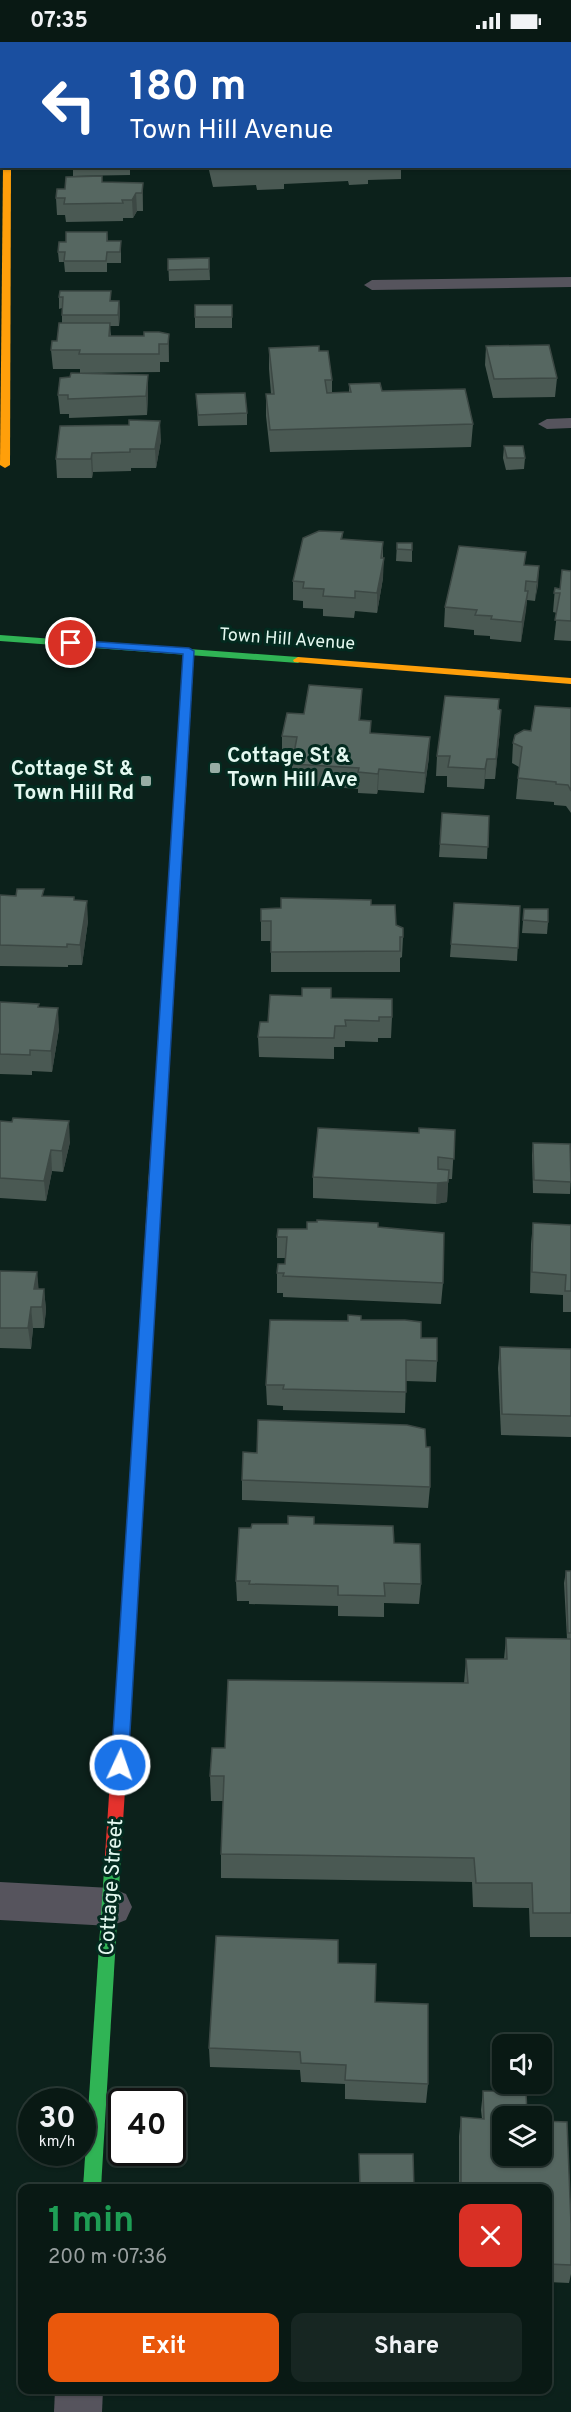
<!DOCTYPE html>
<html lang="en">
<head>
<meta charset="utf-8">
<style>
  :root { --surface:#091914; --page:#172622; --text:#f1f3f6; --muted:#99a0a0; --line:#293834; --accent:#ea580c }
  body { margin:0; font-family:Overpass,sans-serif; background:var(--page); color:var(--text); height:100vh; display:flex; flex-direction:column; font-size:22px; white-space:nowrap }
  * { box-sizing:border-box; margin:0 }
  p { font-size:20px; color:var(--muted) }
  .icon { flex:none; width:33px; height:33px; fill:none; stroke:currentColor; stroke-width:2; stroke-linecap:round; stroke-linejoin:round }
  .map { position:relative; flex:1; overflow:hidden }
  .details { position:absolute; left:18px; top:2142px; width:534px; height:210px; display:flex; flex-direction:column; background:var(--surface); border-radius:12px; box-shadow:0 2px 4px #0004,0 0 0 2px var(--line) }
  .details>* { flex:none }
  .hud { position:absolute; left:0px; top:0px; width:572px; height:126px; box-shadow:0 2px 4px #0004,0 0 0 2px var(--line); background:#1a4fa0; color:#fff; overflow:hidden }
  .controls { position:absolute; left:492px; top:1992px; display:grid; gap:12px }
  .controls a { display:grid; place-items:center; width:60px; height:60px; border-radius:12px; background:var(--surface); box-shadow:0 2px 4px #0004,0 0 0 2px var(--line); font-size:30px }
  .speed { position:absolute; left:18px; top:2046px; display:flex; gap:12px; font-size:30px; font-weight:700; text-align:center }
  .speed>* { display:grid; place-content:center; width:78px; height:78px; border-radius:50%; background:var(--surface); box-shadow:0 2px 4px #0004,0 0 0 2px var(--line); line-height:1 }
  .speed small { font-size:15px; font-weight:400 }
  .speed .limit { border:3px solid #111; border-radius:9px; background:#fff; color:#111 }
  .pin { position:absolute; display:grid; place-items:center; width:51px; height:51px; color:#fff; margin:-26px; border:3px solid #fff; border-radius:50%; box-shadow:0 2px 6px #0007 }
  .me { position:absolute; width:66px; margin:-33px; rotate:3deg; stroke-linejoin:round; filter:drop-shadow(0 0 4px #0008) }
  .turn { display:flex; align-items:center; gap:21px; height:126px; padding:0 30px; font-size:27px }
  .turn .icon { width:78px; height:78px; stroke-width:2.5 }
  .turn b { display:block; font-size:42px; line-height:51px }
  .round { display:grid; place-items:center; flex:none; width:63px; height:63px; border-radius:12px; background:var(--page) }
  .head { display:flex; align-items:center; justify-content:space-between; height:102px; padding:0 30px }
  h1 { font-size:36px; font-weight:700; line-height:45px; color:#1e9e55 }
  .button { display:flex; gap:12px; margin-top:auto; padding:12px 30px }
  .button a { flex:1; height:69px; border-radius:12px; background:var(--accent); color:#fff; font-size:24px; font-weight:700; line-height:69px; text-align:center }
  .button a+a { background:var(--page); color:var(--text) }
  .status { display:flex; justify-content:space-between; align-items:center; height:42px; padding:0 30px; background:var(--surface); direction:ltr }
  .status svg { height:16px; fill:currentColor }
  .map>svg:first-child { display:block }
</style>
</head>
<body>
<div class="status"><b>07:35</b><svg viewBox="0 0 49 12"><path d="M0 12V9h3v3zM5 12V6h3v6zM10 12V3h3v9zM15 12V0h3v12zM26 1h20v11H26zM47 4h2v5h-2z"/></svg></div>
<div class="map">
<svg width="571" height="2370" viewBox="0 0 571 2370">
  <rect width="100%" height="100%" fill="#0c211b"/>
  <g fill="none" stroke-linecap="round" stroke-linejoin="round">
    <g fill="#56545d" fill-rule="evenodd">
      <rect x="570" y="70" width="1" height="8"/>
      <polygon points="571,235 571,245 372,248 364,243 372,238"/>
      <polygon points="571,376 571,386 547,387 538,382 547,377"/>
    </g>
    <g fill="#56545d" fill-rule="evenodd">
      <polygon points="16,0 34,0 15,2"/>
      <polygon points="0,1840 111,1846 126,1852 132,1865 126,1878 111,1884 0,1878"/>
      <polygon points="55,2348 103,2348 102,2370 54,2370"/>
    </g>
    <g fill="#30b455" fill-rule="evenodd">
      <polygon points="0,593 298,615 303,618 298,621 0,599"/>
      <polygon points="113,1806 119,1808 121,1813 101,2146 83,2146 105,1813 107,1808"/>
    </g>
    <g fill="#ff9f0a" fill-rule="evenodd">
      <polygon points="3,124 11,124 10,423 5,426 0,423"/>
      <polygon points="189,606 194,609 179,866 173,870 167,866 184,609"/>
      <polygon points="298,615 571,636 571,642 294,620 293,618"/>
      <polygon points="156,1126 163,1131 143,1456 141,1460 136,1462 131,1460 129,1456 149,1131"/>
    </g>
    <g fill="#e5322d" fill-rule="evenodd">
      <polygon points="173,862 179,866 163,1131 156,1136 149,1131 167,866"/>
      <polygon points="136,1450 141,1452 143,1456 121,1813 119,1818 113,1820 107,1818 105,1813 129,1456 131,1452"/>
    </g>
  </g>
  <g fill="#4a5953">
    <rect x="91" y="0" width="54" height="2"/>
    <rect x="570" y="8" width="1" height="41"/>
    <polygon points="59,124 130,124 130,133 73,134 73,126 59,127"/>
    <polygon points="208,124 401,124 401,137 368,138 368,142 349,143 348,139 284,142 284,147 257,148 256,143 213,145"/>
    <polygon points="102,140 143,141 143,169 137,169 133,176 123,176 123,179 66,180 65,173 57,173 56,156 65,147"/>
    <polygon points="107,190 108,199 121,199 121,221 107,221 107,230 65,230 64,220 59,220 58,210 66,200"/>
    <polygon points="209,216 210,238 169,239 168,217"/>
    <polygon points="59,255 119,259 120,270 119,284 110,284 111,294 144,294 169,292 169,320 160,320 160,330 80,331 80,327 53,327 51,308 57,299 62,281 62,266 59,267"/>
    <polygon points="232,263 232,286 195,286 195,275"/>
    <polygon points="486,304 557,336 555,355 493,356 485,323"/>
    <polygon points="269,306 319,309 332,338 332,351 349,350 349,342 382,349 473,382 471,405 270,410 266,374 266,352 271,352 269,327"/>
    <polygon points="148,351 147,373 69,376 69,372 60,372 58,353"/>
    <polygon points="196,352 247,371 247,383 198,384"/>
    <polygon points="161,398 156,426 131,426 131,429 93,430 92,436 57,436 56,417"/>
    <polygon points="504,404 525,416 524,427 506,428 503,416"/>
    <polygon points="343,490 342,498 383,500 383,536 377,571 355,569 354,576 323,574 323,567 303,566 303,559 293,558 293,539"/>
    <polygon points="397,501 412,501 412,520 396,519"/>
    <polygon points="525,523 539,524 535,559 527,558 521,600 490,597 490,594 474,593 474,588 444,585 445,565"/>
    <polygon points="571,529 571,599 554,598 557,571 553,570 555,546 560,547"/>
    <polygon points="499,657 499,667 500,688 495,737 485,737 484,747 447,745 447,734 436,734 437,714"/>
    <polygon points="571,666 571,771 566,764 554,763 554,760 516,757 519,725 512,721 513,701 531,689"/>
    <polygon points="361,667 360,678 371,691 429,715 424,751 378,748 377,752 358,751 358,747 292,742 292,722 293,715 282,714 282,694 304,672"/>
    <polygon points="442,771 489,774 487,817 439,815"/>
    <polygon points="0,853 44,854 74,858 88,879 82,923 68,923 68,925 0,924"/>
    <polygon points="454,861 520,864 517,919 450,915"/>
    <polygon points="371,863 396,883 403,895 402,915 400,916 400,930 271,930 271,899 261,899 261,867"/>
    <polygon points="524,867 548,880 547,892 522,891"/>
    <polygon points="331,956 392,975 391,996 378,996 378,1000 345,999 345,1005 334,1005 334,1017 259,1015 258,995"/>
    <polygon points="0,960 39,965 59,987 52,1030 32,1029 32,1033 0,1032"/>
    <polygon points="0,1079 70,1100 63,1130 52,1129 46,1159 0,1156"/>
    <polygon points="455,1088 452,1137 448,1137 447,1160 436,1162 313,1156 313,1135 419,1091"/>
    <polygon points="533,1101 571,1133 570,1152 533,1151 532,1113"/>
    <polygon points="533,1181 571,1183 571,1270 563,1270 563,1253 530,1251 531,1202"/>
    <polygon points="378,1185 443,1241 441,1262 283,1255 283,1251 277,1251 277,1231 285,1222 285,1216 277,1216 277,1195"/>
    <polygon points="0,1229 37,1230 38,1247 44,1247 46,1268 44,1286 33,1286 31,1307 0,1306"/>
    <polygon points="361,1278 421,1296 437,1319 436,1340 406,1339 405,1371 283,1368 283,1364 267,1363 266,1343 348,1279"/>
    <polygon points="500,1305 571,1307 571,1395 501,1393 498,1326"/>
    <polygon points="426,1405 430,1445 428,1466 242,1458 242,1438 257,1411"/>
    <polygon points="288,1474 314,1482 394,1501 421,1542 419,1562 384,1561 384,1575 338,1574 338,1564 249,1562 249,1559 237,1559 236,1539 251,1486 288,1482"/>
    <polygon points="566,1529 571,1529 571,1895 530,1895 529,1866 473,1865 472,1840 221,1836 221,1812 223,1759 211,1759 210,1734 225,1706 464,1641 466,1617 504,1617 506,1596 567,1597 564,1541"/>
    <polygon points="338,1921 375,1960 428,2042 426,2061 345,2057 345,2042 301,2040 300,2028 210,2025 209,2006"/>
    <polygon points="483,2049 502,2074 571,2182 571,2232 569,2241 548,2240 548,2146 459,2146 459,2094 461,2075 482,2077 481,2068"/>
  </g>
  <g fill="#3c4844">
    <polygon points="143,141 143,169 142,151"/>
    <polygon points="136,151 137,169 133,176 132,158"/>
    <polygon points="119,259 120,270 119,284 118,273"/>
    <polygon points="169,292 169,320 168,302"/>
    <polygon points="148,333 148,351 147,373 146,354"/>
    <polygon points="160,379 161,398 156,426 155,407"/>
    <polygon points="92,411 93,430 92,436 91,417"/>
    <polygon points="384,516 383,536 377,571 377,551"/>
    <polygon points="539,524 538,544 535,559 537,540"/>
    <polygon points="528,549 526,569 521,600 522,580"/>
    <polygon points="362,647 361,667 358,698 359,678"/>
    <polygon points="501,668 500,688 495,737 496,717"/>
    <polygon points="430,695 429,715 424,751 425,731"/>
    <polygon points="487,717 484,747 485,727"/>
    <polygon points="379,727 378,748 377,752 378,732"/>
    <polygon points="87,859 88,879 82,923 80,903"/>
    <polygon points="58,966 59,987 52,1030 51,1009"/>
    <polygon points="69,1079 70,1100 63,1130 62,1109"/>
    <polygon points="51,1108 52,1129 46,1159 44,1139"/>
    <polygon points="448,1140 447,1160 436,1162 437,1141"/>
    <polygon points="37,1230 39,1250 34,1247"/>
    <polygon points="44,1247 46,1268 44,1286 42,1265"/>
    <polygon points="31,1265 33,1286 31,1307 28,1286"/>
  </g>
  <g fill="#566761" stroke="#3c4844" stroke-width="1.5">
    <rect x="152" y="0" width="33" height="2"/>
    <rect x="570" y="8" width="1" height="24"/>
    <polygon points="256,124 284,124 284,126 257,127"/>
    <polygon points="102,134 102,140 143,141 142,151 136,151 132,158 122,158 123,161 64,162 65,156 56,156 57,147 65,147 66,135"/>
    <polygon points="66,190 107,190 107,199 121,199 120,210 107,210 106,219 64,219 65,210 58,210 59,200 66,200"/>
    <polygon points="209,216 209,227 168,228 168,217"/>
    <polygon points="60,249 111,249 110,259 119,259 118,273 62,273 63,255 59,255"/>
    <rect x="195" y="263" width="37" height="12"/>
    <polygon points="59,281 110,281 109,294 144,294 144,290 159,290 169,292 168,302 159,302 159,312 79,312 80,308 51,308 52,299 57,299"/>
    <polygon points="549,303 557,336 494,337 486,304"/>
    <polygon points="319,304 319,309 328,309 332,338 325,338 327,351 351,350 349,342 380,341 382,349 465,347 473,382 270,388 266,352 274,352 269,306"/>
    <polygon points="71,331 148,333 146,354 68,357 68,353 58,353 60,336 70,335"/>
    <polygon points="245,351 247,371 198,373 196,352"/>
    <polygon points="129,378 160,379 155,407 130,407 130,410 92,411 91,417 56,417 60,384 129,383"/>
    <polygon points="504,404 523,404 525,416 507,416"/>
    <polygon points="319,489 343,490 341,497 383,500 381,516 384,516 377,551 355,549 355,556 323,554 324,547 303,546 304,540 293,539 303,496"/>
    <polygon points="397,501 412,501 412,508 397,507"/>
    <polygon points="459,504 526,510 524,523 539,524 537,540 526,539 525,549 528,549 522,580 491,577 492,574 475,573 477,568 445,565"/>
    <polygon points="562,528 571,529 571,579 555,578 560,551 554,551 555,546 560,547"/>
    <polygon points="309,643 362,647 359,678 371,679 370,691 430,695 425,731 379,727 378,732 358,730 359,726 292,722 297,695 282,694 287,671 304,672"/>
    <polygon points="445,654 499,657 498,667 501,668 496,717 487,717 485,727 448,725 450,714 437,714"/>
    <polygon points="535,664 571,666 571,749 568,743 556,742 556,740 518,736 522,705 513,701 515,693 524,688 531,689"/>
    <polygon points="442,771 489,774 488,805 440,802"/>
    <polygon points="17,847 44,847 42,854 74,855 74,858 87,859 80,903 67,902 67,905 0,903 0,853 16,854"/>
    <polygon points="281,856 371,858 371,863 395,863 396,883 403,886 403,895 400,895 400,909 271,910 271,879 261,879 261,867 281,866"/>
    <polygon points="454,861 520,864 518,906 451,902"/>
    <polygon points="524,867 548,867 548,880 523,878"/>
    <polygon points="302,946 331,946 331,956 392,957 392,975 379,975 379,979 345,978 346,984 335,984 334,996 258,995 260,980 268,980 270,953 302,954"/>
    <polygon points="0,960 39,962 38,965 58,966 51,1009 30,1008 30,1013 0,1012"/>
    <polygon points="13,1076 69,1079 62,1109 51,1108 44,1139 0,1136 0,1079 12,1080"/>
    <polygon points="318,1086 419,1091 419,1086 455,1088 454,1117 438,1115 438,1127 449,1128 448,1140 437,1141 313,1135"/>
    <polygon points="533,1101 570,1102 571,1140 534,1138"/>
    <polygon points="317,1178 378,1181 378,1185 444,1191 443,1241 283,1234 284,1231 277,1231 278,1222 285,1222 287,1195 277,1195 278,1187 307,1187 307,1180 317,1180"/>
    <polygon points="533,1181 571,1183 571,1249 565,1249 566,1233 532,1230"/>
    <polygon points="0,1229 37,1230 34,1247 44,1247 42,1265 31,1265 28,1286 0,1286"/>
    <polygon points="348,1273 361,1274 361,1278 405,1278 421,1280 421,1296 437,1296 437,1319 406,1318 406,1350 283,1347 284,1343 266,1343 270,1278 348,1279"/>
    <polygon points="500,1305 571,1307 571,1374 502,1372"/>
    <polygon points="258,1378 407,1383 425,1387 426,1405 430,1405 430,1445 242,1438 243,1410 257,1411"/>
    <polygon points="288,1474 314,1475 314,1482 393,1484 394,1501 420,1502 421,1542 384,1541 385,1554 338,1553 338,1544 249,1542 250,1539 236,1539 239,1486 251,1486 252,1482 288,1482"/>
    <polygon points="566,1529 571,1529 571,1591 568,1591"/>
    <polygon points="506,1596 571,1597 571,1871 533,1871 532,1841 476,1841 474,1816 221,1812 224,1734 210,1734 212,1706 225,1706 228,1638 468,1641 466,1617 507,1617"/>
    <polygon points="216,1894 338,1898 338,1921 376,1922 375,1960 428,1962 428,2042 345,2038 346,2023 301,2021 300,2010 209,2006"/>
    <polygon points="483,2049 526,2050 527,2074 502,2074 502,2114 542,2114 542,2079 567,2080 571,2182 571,2223 548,2222 548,2146 461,2146 461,2075 484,2077"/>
    <polygon points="359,2112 413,2112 414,2146 360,2146"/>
  </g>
  <polygon fill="#1a73e8" stroke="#114b97" stroke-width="1.5" points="71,598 189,606 194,609 128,1723 126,1728 114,1728 111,1723 183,612 67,603 65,601"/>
  <g fill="#98ada5" stroke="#032a1f" stroke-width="2">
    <rect x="209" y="720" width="12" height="12" rx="3"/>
    <rect x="140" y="733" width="12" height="12" rx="3"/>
  </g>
  <g text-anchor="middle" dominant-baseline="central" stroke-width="6" stroke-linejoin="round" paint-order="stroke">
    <g font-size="18" fill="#e4f8f0" stroke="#032a1f">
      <text transform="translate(287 598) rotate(4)">Town Hill Avenue</text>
    </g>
    <g font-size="21" font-weight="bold" fill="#e4f8f0" stroke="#032a1f" text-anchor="start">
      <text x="227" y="714">Cottage St &amp;<tspan x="227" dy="24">Town Hill Ave</tspan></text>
      <text x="134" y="727" text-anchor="end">Cottage St &amp;<tspan x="134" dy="24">Town Hill Rd</tspan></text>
    </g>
    <g font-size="21" fill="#e4f8f0" stroke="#032a1f">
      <text transform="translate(112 1845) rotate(-86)">Cottage Street</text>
    </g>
  </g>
</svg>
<div class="controls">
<a><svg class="icon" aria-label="sound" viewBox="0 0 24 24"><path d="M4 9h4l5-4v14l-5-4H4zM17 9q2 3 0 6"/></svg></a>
<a><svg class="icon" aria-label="layers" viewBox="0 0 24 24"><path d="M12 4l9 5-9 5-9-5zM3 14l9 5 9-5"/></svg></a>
</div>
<div class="speed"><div>30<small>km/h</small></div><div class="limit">40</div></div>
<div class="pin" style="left:71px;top:601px;background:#d93025"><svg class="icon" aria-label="arrive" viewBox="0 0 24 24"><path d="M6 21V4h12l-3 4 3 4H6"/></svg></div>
<svg class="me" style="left:120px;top:1723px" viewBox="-20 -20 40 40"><circle r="17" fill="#1a73e8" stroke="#fff" stroke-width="3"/><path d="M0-11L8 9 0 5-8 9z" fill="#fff"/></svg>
<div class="hud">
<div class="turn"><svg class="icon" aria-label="left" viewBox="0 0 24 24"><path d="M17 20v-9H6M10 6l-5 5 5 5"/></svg><div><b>180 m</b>Town Hill Avenue</div></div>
</div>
<section class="details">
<div class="head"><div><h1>1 min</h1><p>200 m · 07:36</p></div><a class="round" style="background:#d93025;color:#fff"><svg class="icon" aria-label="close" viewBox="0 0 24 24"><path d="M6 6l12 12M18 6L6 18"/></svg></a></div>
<div class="button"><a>Exit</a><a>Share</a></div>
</section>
</div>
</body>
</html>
